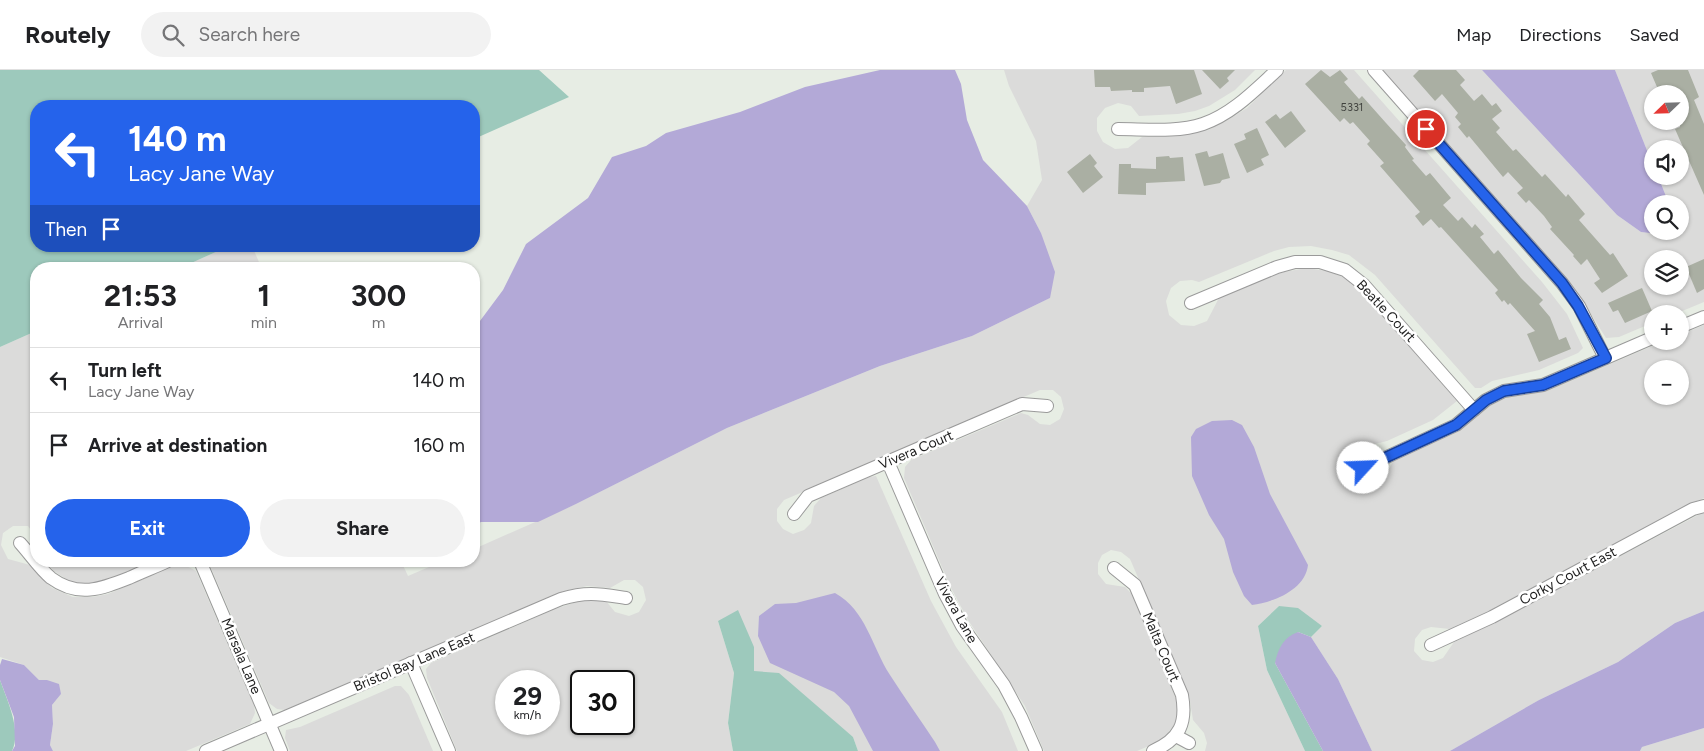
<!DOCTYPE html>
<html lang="en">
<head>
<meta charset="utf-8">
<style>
  :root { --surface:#fff; --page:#f2f2f2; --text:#202124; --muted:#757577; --line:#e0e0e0; --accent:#2563eb }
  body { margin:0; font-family:Figtree,sans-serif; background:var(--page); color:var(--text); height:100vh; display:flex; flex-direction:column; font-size:19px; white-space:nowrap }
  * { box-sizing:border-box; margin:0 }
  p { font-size:16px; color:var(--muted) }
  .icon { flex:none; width:28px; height:28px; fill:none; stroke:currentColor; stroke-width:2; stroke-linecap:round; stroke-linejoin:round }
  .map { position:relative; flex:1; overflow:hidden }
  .panel { position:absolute; left:30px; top:192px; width:450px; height:305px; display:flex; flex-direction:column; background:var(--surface); border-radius:20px; box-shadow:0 1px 4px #0004 }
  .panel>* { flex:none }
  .top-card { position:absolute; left:30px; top:30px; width:450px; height:152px; border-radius:20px; box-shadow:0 1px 4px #0004; background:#2563eb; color:#fff; overflow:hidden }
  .needle { width:32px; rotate:247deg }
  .buttons { position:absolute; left:1644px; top:15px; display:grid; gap:10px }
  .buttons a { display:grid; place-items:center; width:45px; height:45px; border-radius:50%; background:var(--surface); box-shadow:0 1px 4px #0004; font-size:25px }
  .speed { position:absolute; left:495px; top:600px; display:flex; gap:10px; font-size:25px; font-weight:700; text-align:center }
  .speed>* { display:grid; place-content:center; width:65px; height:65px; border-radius:50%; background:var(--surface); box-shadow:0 1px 4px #0004; line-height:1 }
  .speed small { font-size:12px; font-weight:400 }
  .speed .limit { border:2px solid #111; border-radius:8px; background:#fff; color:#111 }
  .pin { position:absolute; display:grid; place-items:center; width:42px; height:42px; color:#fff; margin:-21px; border:2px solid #fff; border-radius:50%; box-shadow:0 1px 5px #0007 }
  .me { position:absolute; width:55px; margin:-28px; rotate:65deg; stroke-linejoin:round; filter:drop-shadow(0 0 4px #0008) }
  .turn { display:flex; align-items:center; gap:18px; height:105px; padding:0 15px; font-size:22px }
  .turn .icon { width:65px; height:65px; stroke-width:2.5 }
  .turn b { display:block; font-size:35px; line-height:42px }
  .then { display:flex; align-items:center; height:48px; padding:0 15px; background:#0003; gap:10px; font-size:19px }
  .eta { display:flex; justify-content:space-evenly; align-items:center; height:85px; text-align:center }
  .eta b { font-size:30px; font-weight:700; line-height:35px }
  .cta { display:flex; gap:10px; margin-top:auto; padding:10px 15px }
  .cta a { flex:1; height:58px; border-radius:30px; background:var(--accent); color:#fff; font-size:20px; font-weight:700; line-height:58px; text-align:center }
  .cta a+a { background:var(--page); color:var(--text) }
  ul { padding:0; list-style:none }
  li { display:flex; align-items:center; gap:15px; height:65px; padding:0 15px; border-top:1px solid var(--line) }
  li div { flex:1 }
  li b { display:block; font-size:19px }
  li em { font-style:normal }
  header { display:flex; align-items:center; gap:30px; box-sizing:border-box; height:70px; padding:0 25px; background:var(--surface); border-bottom:1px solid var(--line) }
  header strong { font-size:24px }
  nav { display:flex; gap:28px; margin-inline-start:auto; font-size:18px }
  .search { width:350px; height:45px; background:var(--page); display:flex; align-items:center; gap:12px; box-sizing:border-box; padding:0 18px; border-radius:28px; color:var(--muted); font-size:19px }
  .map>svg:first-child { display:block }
</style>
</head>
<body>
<header>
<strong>Routely</strong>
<div class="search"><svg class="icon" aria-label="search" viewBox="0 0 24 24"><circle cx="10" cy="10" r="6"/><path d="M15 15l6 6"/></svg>Search here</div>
<nav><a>Map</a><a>Directions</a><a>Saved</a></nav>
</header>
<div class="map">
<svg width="1704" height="681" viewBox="0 0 1704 681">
  <rect width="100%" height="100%" fill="#e7ede4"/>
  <g fill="#dbdbda" fill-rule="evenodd">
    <path d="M1004,0H1255L1235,20L1209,36L1195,41L1178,44L1139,46L1131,36L1118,33L1105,38L1097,48V61L1103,72L1115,79L1128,78L1142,67L1178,66L1208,60L1226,51L1247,38L1286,0H1354L1542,212L1567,244L1583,278L1578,283L1539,300L1492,311L1481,318H1475L1375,205L1349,185L1332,180L1311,176L1289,177L1274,181L1199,212L1192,210L1180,211L1171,218L1166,231L1169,245L1181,255L1194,256L1207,251L1219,228L1279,203L1306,198L1328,201L1346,208L1361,221L1457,331L1433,350L1387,371L1371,375L1358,374L1347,380L1340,393L1343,409L1355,420H1369L1383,411L1393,391L1459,361L1492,334L1509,327L1547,321L1664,271H1680V265L1704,255V428L1683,437L1487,542L1450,559L1431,557L1422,560L1415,569L1414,581L1422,590L1433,592L1443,588L1454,572L1501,549L1704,442V541L1675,553L1618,592L1539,630L1450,681H1372L1338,609L1311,567L1322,556L1279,536L1258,556L1267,600L1305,681H1205L1207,673L1204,663L1193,650L1189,625L1130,489L1121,482L1111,480L1102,485L1098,493V504L1106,514L1125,517L1132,524L1176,629L1178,641L1175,654L1167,664L1158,672L1137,681H1044L1025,636L968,550L950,516L904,408L905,397L911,390L1021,343L1028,345L1040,354L1050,355L1060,349L1064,339L1061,327L1053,320H1040L784,430L777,439V451L783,459L793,464L804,460L811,453L814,436L821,428L869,407L876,406L931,531L956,577L1002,642L1018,681H858L853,667L754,601V577L718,551L734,603L728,653L733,681H457L427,608L426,599L431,593L555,539L580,531H606L615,542L629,546L639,542L646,530L643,517L635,510H624L610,518L587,516L564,521L285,640L277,639L269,633L211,498V491H401L408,506L443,491H474V479L576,434L727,358L880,296L972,266L1050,228L1041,163L1027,136L1042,110L1036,71L1009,16ZM1652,299H1680V326H1652ZM506,611H549V654H506ZM581,611H624V654H581Z"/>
    <path d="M1382,0H1482L1617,145L1641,162L1658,164L1661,161H1680V134H1669L1658,106H1680V79H1652V93L1615,0H1704V232L1675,244H1652V253L1619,267L1606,268L1577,222ZM1652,24H1680V51H1652ZM1652,189H1680V216H1652Z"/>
    <polygon points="229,176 252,176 262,199 178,199"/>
    <polygon points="36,261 36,469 35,465 28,456 13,456 3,463 1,475 8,489 30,495 52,518 73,527 93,527 108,524 176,495 185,495 196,501 254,635 255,643 250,654 186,681 53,681 50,675 53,654 52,635 61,624 47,610 39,610 24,595 0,587 0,277"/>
    <polygon points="44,491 153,491 103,512 86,515 69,511 54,501"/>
    <polygon points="395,616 401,616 409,625 433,681 290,681 285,668 286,660 300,657"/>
    <polygon points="1704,658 1704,681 1640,681 1642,677"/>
  </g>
  <g fill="#9dc9bc">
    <polygon points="0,0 539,0 569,27 474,69 474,36 36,36 36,176 229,176 178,199 36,199 36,261 0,277"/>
    <polygon points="1279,536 1298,538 1322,556 1311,567 1298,562 1275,593 1323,681 1305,681 1267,600 1258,556"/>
    <polygon points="738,540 754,577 754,601 779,603 853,667 858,681 733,681 728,653 734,603 718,551"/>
    <path d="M0,610C7,630 22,661 12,681H0Z"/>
  </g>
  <g fill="#b3a9d7">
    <polygon points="880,0 955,0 961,14 967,50 983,90 1027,136 1041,163 1055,202 1050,228 972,266 880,296 727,358 576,434 538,452 481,452 474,455 474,259 503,220 526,174 588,128 612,87 646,76 666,63 740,42 805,17"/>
    <polygon points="1482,0 1615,0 1652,93 1652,106 1658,106 1669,134 1652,134 1652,161 1661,161 1658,164 1641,162 1617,145"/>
    <path d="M1232,350L1242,355L1254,377L1270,424L1308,495C1305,520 1274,532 1252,535L1244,526L1233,502L1224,469L1209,445L1192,406L1191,367L1196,359L1212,351Z"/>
    <path d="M835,523C866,540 872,577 890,605C904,627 920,649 935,672L940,681H873L849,636L834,622L770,593L758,566L759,546L775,534L796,533Z"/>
    <polygon points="1704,541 1704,658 1642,677 1640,681 1450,681 1539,630 1618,592 1675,553"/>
    <path d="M1298,562L1311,567L1338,609L1372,681H1323L1275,593C1278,578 1284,567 1298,562Z"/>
    <polygon points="2,589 24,595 39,610 47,610 59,614 61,624 52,635 53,654 50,675 53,681 12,681 15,676 14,647 0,610 0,595"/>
  </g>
  <g fill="#aaafa3">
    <polygon points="1094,0 1194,0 1202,24 1176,34 1170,16 1144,18 1144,22 1132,22 1132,20 1111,21 1110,17 1095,17"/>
    <polygon points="1202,0 1235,0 1227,8 1229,11 1220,19"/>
    <polygon points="1321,0 1330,7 1340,0 1348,9 1344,12 1359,29 1362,26 1386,53 1406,75 1405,77 1414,89 1412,90 1426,106 1430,103 1451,128 1443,135 1458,151 1462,147 1472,158 1475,154 1484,164 1480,167 1494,184 1498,180 1521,208 1543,230 1539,234 1550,247 1559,270 1566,267 1571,279 1539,292 1527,264 1535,261 1510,233 1508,235 1504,230 1502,232 1495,223 1498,220 1441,157 1439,158 1431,149 1423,156 1415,146 1420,142 1380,96 1384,93 1367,74 1370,71 1353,52 1350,54 1344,48 1340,52 1305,14"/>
    <polygon points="1419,0 1456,0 1465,10 1460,15 1474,31 1482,24 1492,36 1496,33 1502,41 1492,49 1500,58 1496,62 1513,81 1516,79 1542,107 1545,104 1566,127 1568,124 1585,144 1579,150 1610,185 1613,183 1628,206 1602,223 1594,213 1600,209 1587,189 1581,195 1573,186 1574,185 1550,159 1552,157 1544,146 1529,130 1526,133 1517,123 1523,118 1508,102 1503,107 1469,66 1467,68 1458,57 1461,54 1455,47 1458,43 1442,24 1435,31 1413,6"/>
    <polygon points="1658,0 1688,0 1699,27 1694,30 1704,54 1704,125 1675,59 1680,57 1680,24 1660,24 1651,3"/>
    <polygon points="1291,41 1306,61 1285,78 1265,52 1276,44 1280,49"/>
    <polygon points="1257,58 1269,85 1261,89 1264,95 1247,103 1234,74 1246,69 1244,64"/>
    <polygon points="1207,81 1209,87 1223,83 1230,108 1222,110 1220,113 1204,116 1195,84"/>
    <polygon points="1090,84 1097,93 1094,96 1103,107 1083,123 1067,102"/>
    <polygon points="1169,86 1170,88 1183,87 1185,111 1146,113 1146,125 1118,124 1119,94 1131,94 1131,98 1156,99 1156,87"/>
    <polygon points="1704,189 1704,219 1697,223 1686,197"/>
    <polygon points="1642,218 1652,241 1625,253 1618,240 1613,242 1608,233"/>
  </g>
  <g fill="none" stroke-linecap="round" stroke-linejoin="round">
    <g stroke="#9a9a9a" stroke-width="14">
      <g id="minor">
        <polyline points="1374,0 1562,213 1579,236 1605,288"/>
        <path d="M1118,59C1145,59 1176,63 1203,54C1232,44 1254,21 1277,0"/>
        <polyline points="1191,233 1277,197 1295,192 1320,192 1345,200 1364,215 1474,340"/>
        <polyline points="1680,257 1704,247"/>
        <polyline points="888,392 945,524 962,556 1004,615 1021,647 1036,681"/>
        <polyline points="1363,398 1456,355 1486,330 1504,321 1543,315 1652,268"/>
        <polyline points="794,444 808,426 1022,334 1047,336"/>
        <path d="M20,473C30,484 40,499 51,508C78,528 101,519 129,508C142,502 155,497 168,491"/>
        <polyline points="200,491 281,681"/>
        <path d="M1114,498L1135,515L1182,625C1187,653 1180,669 1153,681"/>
        <polyline points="1431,575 1492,547 1693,439 1704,436"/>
        <polyline points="411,593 449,681"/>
        <polyline points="1176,666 1189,673"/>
        <path d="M206,681L561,529C587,521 600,524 626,528"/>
      </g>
    </g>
    <use href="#minor" stroke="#fff" stroke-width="12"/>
  </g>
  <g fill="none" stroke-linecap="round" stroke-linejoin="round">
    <g stroke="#184099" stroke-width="12">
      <polyline id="route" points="1363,398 1456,355 1486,330 1504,321 1543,315 1606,288 1578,236 1562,213 1426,59"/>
    </g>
    <use href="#route" stroke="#2563eb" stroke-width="9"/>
  </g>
  <g text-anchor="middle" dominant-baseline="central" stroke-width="5" stroke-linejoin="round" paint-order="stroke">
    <g font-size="11" fill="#40423e">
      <text x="1352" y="37">5331</text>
    </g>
    <g font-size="14" fill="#1d1d1d" stroke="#fff">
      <text transform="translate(1386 241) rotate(47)">Beatle Court</text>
      <text transform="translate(916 380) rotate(-23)">Vivera Court</text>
      <text transform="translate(1568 506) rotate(-28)">Corky Court East</text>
      <text transform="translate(956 540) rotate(61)">Vivera Lane</text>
      <text transform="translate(1161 577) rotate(67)">Malta Court</text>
      <text transform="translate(241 586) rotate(67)">Marsala Lane</text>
      <text transform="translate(414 592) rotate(-23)">Bristol Bay Lane East</text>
    </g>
  </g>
</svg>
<div class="buttons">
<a><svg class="needle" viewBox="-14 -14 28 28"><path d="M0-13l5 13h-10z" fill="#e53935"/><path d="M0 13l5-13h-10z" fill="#757577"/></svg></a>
<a><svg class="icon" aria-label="sound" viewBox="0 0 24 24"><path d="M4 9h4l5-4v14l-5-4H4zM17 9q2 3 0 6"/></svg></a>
<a><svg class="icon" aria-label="search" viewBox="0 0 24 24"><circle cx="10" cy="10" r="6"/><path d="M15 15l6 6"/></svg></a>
<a><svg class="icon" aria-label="layers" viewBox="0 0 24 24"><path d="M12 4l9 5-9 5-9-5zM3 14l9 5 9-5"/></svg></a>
<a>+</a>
<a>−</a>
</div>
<div class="speed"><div>29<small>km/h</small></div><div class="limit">30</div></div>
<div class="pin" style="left:1426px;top:59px;background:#d93025"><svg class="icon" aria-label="arrive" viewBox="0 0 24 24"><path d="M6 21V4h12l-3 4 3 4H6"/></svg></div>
<svg class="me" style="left:1363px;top:398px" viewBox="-20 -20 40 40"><circle r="19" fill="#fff"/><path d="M0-13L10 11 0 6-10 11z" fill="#2563eb"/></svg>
<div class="top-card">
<div class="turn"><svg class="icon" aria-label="left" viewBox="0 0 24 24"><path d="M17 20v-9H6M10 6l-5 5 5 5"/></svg><div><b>140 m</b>Lacy Jane Way</div></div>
<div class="then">Then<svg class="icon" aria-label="arrive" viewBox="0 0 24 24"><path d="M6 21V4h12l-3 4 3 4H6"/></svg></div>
</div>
<section class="panel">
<div class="eta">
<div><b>21:53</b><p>Arrival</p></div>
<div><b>1</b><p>min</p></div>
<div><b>300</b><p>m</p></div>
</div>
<ul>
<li><svg class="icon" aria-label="left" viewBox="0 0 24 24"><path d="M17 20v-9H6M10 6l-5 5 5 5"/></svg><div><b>Turn left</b><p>Lacy Jane Way</p></div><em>140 m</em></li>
<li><svg class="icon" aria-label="arrive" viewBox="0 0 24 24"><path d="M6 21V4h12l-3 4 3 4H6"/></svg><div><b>Arrive at destination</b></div><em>160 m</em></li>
</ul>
<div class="cta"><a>Exit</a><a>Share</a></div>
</section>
</div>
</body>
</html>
